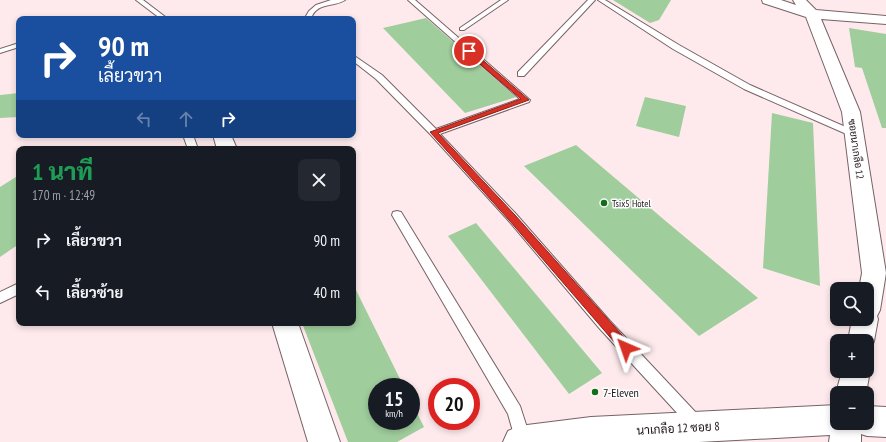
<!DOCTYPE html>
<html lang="th">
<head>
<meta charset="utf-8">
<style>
  :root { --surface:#171b24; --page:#242831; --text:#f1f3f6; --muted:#9ea1a6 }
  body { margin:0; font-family:"PT Sans Narrow",Sarabun,sans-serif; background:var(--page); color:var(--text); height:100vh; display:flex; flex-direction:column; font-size:15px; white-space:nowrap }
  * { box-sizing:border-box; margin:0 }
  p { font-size:13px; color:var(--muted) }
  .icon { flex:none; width:22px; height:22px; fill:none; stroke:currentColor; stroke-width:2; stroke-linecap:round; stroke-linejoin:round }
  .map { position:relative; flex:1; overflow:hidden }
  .drawer { position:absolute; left:16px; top:146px; width:340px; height:180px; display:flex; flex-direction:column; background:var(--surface); border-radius:8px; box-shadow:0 2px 6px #0003 }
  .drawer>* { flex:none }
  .guide { position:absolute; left:16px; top:16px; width:340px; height:122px; border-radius:8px; box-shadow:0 2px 6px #0003; background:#1a4fa0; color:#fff; overflow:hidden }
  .tools { position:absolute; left:830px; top:282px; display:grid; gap:8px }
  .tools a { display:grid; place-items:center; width:44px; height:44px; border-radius:8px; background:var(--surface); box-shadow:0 2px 6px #0003; font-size:20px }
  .speed { position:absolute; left:368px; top:378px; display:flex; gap:8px; font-size:20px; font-weight:700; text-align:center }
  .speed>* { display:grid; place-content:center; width:52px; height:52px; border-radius:50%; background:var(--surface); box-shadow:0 2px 6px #0003; line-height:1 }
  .speed small { font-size:10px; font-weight:400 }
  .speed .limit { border:6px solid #d22; background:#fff; color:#111 }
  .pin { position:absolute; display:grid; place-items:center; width:34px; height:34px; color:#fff; margin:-17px; border:2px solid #fff; border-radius:50%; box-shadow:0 1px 4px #0007 }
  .me { position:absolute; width:44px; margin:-22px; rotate:317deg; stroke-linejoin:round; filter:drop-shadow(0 0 3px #0008) }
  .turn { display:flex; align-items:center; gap:14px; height:84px; padding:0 16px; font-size:18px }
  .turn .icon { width:52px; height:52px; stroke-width:2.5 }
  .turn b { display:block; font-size:28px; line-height:34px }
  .lanes { display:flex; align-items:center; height:38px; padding:0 16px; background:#0003; justify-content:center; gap:20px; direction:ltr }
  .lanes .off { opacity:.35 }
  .round { display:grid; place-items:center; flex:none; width:42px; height:42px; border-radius:8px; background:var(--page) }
  .overview { display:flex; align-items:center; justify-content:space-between; height:68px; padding:0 16px }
  h1 { font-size:24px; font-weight:800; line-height:30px; color:#1e9e55 }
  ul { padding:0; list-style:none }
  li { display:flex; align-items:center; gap:12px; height:52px; padding:0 16px }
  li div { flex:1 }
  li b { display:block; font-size:15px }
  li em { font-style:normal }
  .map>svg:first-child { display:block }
</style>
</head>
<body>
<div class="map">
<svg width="886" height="442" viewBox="0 0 886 442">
  <rect width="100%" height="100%" fill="#feeaed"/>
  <g fill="#9fcd9c">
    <polygon points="613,0 671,0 659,20 650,23"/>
    <polygon points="426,18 516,97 465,113 383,28"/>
    <polygon points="849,28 886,34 886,128 882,128 862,68 855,67"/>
    <polygon points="19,93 19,117 0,118 0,95"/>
    <polygon points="645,97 686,106 679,137 636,126"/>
    <polygon points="772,113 813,123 820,286 763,268"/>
    <polygon points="576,145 668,223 758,298 699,336 524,166"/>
    <polygon points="19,175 19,244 0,257 0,187"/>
    <polygon points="476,223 602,373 569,394 448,236"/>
    <polygon points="353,284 404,387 377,387 377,421 411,421 411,401 424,427 397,442 348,442 302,323 353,323"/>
  </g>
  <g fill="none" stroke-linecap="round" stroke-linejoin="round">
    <g stroke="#776265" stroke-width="2">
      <g id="lane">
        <polygon points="136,0 143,0 168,19 161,19"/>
        <path d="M331,0H345C335,7 319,2 312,16L313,19H307L306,16L309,11L316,5Z"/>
        <polygon points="408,0 415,0 530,100 529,102 440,134 516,214 610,321 700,417 703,422 700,427 695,430 690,427 600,329 508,220 431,135 376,79 353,61 353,55 382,75 436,129 520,99"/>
        <polygon points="501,0 508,0 464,30 460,30 460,28"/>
        <polygon points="588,0 595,0 524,76 518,76 518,72"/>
        <polygon points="598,0 605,0 679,45 750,85 857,132 859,134 857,136 851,136 744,89 673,49"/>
        <polygon points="19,43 19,47 0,53 0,49"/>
        <polygon points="183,135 193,135 198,149 188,149"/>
        <polygon points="397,211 401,212 520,406 531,440 530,442 516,442 508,414 392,215 393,212"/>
        <polygon points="19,283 19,294 0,303 0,292"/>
      </g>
    </g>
    <g stroke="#776265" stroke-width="2">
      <g id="street">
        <polygon points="762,0 781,0 796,5 793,0 806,0 816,10 886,16 886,24 821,19 860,112 886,273 880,310 877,316 878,319 874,341 871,350 867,351 867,341 848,341 852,319 867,319 867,289 859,289 862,273 842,112 806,17 763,3"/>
        <polygon points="213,135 231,135 237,149 217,149"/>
        <polygon points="272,323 298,323 340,442 308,442"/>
        <polygon points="867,364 870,371 866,393 837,393 837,394 836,393 842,371 867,371"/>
        <polygon points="837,405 837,423 867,423 867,406 886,407 886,437 867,436 861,434 861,442 829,442 830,435 699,442 503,442 508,431 519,426 591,417"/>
      </g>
    </g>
    <use href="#lane" fill="#fff" fill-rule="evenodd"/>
    <use href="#street" fill="#fff" fill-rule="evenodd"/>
  </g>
  <polygon fill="#d93025" stroke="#8d1f18" points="467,50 471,50 529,100 438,133 515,215 630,344 632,348 630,351 626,353 622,351 509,220 430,132 521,99 467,53"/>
  <g fill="#146e19" stroke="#fdfdfd" stroke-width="1.5">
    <circle cx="604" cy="203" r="4"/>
    <circle cx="595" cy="392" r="4"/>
  </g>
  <g text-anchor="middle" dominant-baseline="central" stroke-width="3" stroke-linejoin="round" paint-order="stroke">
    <g font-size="10" fill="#1e1618" stroke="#fdfdfd">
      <text transform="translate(856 149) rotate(82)">ซอยนาเกลือ 12</text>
    </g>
    <g font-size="10" fill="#1e1618" stroke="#fdfdfd" text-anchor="start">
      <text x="612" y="203">Tsix5 Hotel</text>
    </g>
    <g font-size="12" fill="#1e1618" stroke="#fdfdfd" text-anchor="start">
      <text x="603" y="392">7-Eleven</text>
    </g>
    <g font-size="12" fill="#1e1618" stroke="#fdfdfd">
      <text transform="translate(678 428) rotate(-3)">นาเกลือ 12 ซอย 8</text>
    </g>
  </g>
</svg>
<div class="tools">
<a><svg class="icon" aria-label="search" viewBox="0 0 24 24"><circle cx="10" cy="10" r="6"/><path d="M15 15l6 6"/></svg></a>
<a>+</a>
<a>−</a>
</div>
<div class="speed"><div>15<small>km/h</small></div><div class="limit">20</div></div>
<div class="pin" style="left:469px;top:51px;background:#d93025"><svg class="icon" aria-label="arrive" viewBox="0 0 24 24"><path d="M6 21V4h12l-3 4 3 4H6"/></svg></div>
<svg class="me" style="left:626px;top:348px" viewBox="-20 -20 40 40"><path d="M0-17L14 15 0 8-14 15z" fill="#d93025" stroke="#fff" stroke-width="4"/></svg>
<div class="guide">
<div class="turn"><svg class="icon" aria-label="right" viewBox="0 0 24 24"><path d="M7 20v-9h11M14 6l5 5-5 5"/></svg><div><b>90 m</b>เลี้ยวขวา</div></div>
<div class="lanes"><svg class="icon off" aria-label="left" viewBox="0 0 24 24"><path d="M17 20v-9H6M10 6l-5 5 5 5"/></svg><svg class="icon off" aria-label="ahead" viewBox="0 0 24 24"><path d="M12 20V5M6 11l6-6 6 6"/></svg><svg class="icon" aria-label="right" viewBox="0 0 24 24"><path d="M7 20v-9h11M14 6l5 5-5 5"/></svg></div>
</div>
<section class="drawer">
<div class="overview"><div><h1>1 นาที</h1><p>170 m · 12:49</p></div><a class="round"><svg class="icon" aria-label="close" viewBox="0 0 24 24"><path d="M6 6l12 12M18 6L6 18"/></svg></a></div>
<ul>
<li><svg class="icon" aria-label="right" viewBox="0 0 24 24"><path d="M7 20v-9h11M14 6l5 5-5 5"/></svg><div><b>เลี้ยวขวา</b></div><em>90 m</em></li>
<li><svg class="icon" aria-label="left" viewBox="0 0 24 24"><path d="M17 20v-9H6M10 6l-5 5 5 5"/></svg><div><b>เลี้ยวซ้าย</b></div><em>40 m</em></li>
</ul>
</section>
</div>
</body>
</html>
